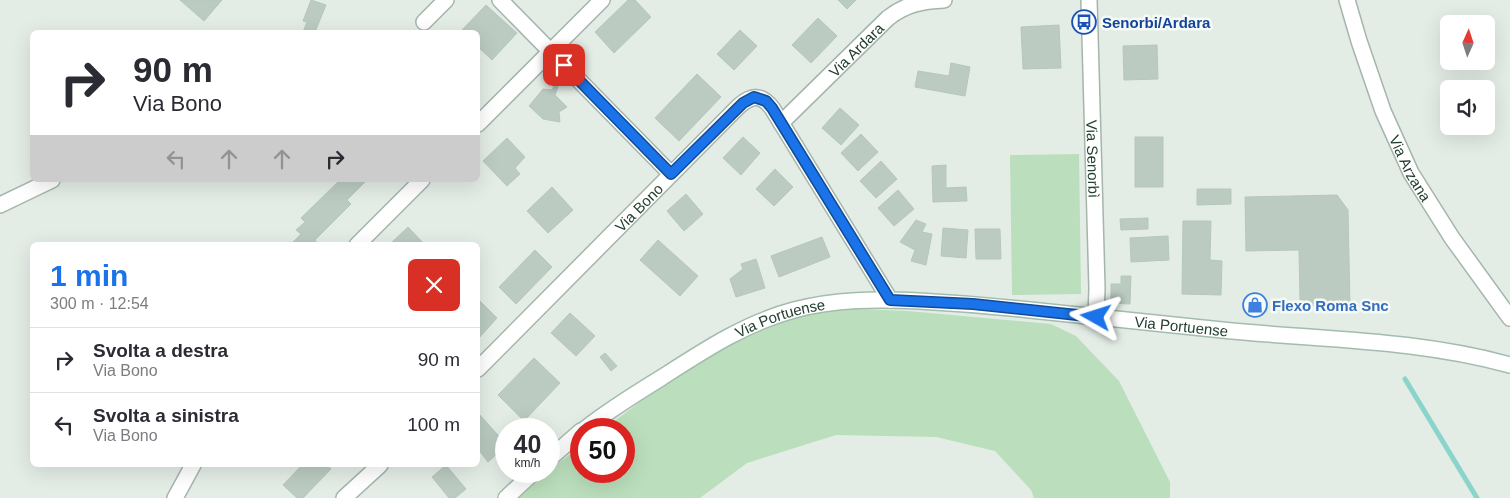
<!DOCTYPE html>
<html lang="it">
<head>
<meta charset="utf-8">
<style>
  :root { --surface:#fff; --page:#f7f7f7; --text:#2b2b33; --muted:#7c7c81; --line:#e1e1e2; --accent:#1a73e8 }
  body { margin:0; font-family:Arial,sans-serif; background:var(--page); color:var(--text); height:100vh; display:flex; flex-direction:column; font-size:19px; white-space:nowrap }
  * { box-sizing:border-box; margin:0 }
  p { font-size:16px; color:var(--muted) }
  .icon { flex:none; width:28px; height:28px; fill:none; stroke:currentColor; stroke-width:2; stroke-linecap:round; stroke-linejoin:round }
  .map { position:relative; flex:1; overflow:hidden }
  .panel { position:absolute; left:30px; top:242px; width:450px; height:225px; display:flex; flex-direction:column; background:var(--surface); border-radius:8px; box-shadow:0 5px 20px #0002 }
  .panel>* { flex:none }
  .guide { position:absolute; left:30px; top:30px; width:450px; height:152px; border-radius:8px; box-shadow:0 5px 20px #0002; background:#fff; color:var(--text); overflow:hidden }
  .needle { width:32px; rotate:3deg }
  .tools { position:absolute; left:1440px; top:15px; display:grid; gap:10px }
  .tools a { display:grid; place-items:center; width:55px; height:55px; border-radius:8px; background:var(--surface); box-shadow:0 5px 20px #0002; font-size:25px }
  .speed { position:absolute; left:495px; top:418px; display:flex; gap:10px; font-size:25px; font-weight:700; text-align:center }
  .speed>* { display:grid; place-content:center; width:65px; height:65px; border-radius:50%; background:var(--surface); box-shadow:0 5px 20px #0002; line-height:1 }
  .speed small { font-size:12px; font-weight:400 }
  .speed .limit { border:8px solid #d22; background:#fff; color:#111 }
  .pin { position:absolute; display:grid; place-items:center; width:42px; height:42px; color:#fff; margin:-21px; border-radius:10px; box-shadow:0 2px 8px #0006 }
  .me { position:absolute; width:55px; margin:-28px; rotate:276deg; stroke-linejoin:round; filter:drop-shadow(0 0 4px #0008) }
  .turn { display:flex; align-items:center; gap:18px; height:105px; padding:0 20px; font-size:22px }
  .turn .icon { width:65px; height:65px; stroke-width:2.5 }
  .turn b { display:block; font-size:35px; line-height:42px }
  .lanes { display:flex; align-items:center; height:48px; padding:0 20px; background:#0003; justify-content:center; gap:25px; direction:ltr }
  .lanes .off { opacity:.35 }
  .round { display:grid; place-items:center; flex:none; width:52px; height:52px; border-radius:8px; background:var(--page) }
  .headline { display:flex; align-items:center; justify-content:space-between; height:85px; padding:0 20px }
  h1 { font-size:30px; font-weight:600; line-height:38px; color:var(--accent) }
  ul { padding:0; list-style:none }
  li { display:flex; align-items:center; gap:15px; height:65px; padding:0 20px; border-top:1px solid var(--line) }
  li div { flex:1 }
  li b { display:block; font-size:19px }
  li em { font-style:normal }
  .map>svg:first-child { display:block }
</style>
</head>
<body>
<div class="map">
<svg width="1510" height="498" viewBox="0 0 1510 498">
  <rect width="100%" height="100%" fill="#e3ede6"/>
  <g fill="#bbdfbc">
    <polygon points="1079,154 1081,294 1012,295 1010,155"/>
    <polygon points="834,308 908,311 1051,324 1076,336 1119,381 1170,482 1170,498 1034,498 1031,490 995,451 936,437 836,435 747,463 700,498 518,498 527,487 581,446 581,471 624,471 624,429 604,429 645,398 735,340 776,322"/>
  </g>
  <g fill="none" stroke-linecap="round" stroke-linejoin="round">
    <polyline stroke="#8ad4cc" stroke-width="5" points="1405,379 1477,498"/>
  </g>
  <g fill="#bbcbc1" stroke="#b5c7bb">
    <polygon points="180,0 222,0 204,21"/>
    <polygon points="311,0 326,5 315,32 303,32 307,22 303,21"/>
    <polygon points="628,0 635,0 651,17 614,53 595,32"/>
    <polygon points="838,0 856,0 847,9"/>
    <polygon points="486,5 517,33 492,60 478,47 478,32 462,32 461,31"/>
    <polygon points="818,18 837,36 811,63 792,45"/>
    <polygon points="1059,25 1061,68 1023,69 1021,27"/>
    <polygon points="740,30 757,46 734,70 717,54"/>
    <polygon points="1157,45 1158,79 1124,80 1123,46"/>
    <polygon points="951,63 970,67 965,96 915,87 918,71 949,76"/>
    <polygon points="697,74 721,97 679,141 655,118"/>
    <polygon points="554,86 558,87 555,95 567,107 559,112 560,122 543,119 529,106 543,89 552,90"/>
    <polygon points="840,108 859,125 841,145 822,128"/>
    <polygon points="861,134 878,152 858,171 841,153"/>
    <polygon points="743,137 760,153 741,175 723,158"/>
    <rect x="1135" y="137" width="28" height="50"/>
    <polygon points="507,138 525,157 515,168 520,174 507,186 483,161"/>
    <polygon points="881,161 897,179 876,198 860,181"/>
    <polygon points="946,165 946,188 966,187 967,201 933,202 932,166"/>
    <polygon points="775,169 793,187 774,206 756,189"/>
    <polygon points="340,180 362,180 365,182 347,200 351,204 315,240 318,244 317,245 290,245 301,234 296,230 305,222 301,218"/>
    <polygon points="552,187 573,210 548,233 527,211"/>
    <polygon points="1197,189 1231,189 1231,204 1197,205"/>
    <polygon points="898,190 914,209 894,226 878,208"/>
    <polygon points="686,194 703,214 684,231 667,211"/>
    <polygon points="1337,195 1348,210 1350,305 1309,306 1309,300 1300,300 1299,250 1246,251 1245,197"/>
    <polygon points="1148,218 1148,229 1121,230 1120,219"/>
    <polygon points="916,220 926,224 922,232 932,234 926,265 911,261 915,250 900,242"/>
    <polygon points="1183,221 1211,221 1210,260 1222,261 1221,295 1182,294"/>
    <polygon points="408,227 425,245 389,245"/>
    <polygon points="943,228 968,230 966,258 941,256"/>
    <polygon points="975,229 1000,229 1001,259 976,259"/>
    <polygon points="1168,236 1169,260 1131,262 1130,238"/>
    <polygon points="822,237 830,257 779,277 771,256"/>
    <polygon points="658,240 698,276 680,296 640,260"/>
    <polygon points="535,250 552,267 516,304 499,287"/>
    <polygon points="756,259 765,288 736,297 730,279 743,269 741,264"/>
    <polygon points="1121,276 1131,276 1130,304 1111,303 1111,284 1121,284"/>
    <polygon points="480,301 497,318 478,339 478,304"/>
    <polygon points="570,313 595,336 576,356 551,333"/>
    <polygon points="605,353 617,366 611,371 600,357"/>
    <polygon points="534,358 560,383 524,421 498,395"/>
    <polygon points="479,414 506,444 506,446 488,462 478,449 478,415"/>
    <polygon points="302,465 326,465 331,469 303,498 297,498 283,485"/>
    <polygon points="446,465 466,489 455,498 449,498 432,477"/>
  </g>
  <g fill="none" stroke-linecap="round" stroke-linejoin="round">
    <g stroke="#a5b5ac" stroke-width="18">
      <g id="minor">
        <polyline points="500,0 671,174"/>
        <path id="s1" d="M1089,0L1097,288L1096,317"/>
        <path id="s2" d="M1347,0L1359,41L1383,111L1411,173L1452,238L1510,318"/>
        <polyline points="424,22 446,0"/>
        <path id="s3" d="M781,123L888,18C906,4 922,1 944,0"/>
        <polyline points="478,124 602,0"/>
        <polyline points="0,205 52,180"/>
        <polyline points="357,245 422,180"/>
        <path id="s4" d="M478,369L739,106C752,95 761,94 772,108L890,300"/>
        <polyline points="175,498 193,465"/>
        <polyline points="344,498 380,465"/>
      </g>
    </g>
    <g stroke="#a4bcae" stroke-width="18">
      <g id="secondary">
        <path id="s5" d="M585,429C609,410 635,394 661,378C703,351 745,323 794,310C835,299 877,299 919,301C956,303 993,306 1030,310C1094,317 1158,323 1222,330C1319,340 1416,339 1510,365"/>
        <polyline points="549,459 581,431"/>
        <polyline points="506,498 535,471"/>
      </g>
    </g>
    <use href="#minor" stroke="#fff" stroke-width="15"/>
    <use href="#secondary" stroke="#fff" stroke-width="15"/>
  </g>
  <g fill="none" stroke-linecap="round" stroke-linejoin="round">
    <g stroke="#114b97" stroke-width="12">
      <polyline id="route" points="564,65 671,174 743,103 754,97 766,101 772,108 890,300 973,304 1096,317"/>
    </g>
    <use href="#route" stroke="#1a73e8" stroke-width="9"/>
  </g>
  <defs>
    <g id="bus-ring" transform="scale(1.25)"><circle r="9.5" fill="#f4faf5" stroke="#1a4fb4" stroke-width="1.5"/><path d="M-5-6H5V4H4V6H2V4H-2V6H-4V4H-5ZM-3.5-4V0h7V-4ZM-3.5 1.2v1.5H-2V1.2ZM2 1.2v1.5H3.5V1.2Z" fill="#1a4fb4"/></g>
    <g id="shop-ring" transform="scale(1.25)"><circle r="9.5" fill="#f4faf5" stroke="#3f7fe0" stroke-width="1.5"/><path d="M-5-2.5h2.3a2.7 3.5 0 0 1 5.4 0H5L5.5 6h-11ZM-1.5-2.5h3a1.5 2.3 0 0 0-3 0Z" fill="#3f7fe0"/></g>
  </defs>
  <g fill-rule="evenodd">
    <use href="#bus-ring" x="1084" y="22"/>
    <use href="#shop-ring" x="1255" y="305"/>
  </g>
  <g text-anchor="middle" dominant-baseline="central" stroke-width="5" stroke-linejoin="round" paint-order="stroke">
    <g font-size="15" font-weight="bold" fill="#164399" stroke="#f4faf5" text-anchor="start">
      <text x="1102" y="22">Senorbi/Ardara</text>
    </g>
    <g font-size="15" fill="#223f30" stroke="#f4faf5">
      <text stroke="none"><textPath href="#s3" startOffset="105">Via Ardara</textPath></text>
      <text stroke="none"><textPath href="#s1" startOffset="159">Via Senorbì</textPath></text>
      <text stroke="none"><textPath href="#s2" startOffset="180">Via Arzana</textPath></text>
      <text stroke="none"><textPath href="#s4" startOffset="228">Via Bono</textPath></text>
      <text stroke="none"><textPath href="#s5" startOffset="226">Via Portuense</textPath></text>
      <text stroke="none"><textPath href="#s5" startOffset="631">Via Portuense</textPath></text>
    </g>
    <g font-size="15" font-weight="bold" fill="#366cbe" stroke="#f4faf5" text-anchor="start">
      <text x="1272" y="305">Flexo Roma Snc</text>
    </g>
  </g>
</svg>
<div class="tools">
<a><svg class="needle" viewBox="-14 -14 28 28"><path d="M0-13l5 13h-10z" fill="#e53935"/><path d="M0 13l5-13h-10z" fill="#7c7c81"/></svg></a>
<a><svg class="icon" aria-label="sound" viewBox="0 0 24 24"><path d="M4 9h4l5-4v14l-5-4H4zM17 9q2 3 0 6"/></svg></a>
</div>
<div class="speed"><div>40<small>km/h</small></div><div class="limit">50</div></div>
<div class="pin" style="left:564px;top:65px;background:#d93025"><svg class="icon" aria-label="arrive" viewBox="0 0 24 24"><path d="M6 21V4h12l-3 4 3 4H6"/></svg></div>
<svg class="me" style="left:1096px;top:317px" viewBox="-20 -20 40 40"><path d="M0-17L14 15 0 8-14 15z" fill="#1a73e8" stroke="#fff" stroke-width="4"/></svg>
<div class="guide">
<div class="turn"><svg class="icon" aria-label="right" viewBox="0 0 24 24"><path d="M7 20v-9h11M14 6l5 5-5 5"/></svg><div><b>90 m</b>Via Bono</div></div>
<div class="lanes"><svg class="icon off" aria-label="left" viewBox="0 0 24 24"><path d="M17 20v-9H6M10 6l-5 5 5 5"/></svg><svg class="icon off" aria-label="ahead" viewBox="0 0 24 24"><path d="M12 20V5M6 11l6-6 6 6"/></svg><svg class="icon off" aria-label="ahead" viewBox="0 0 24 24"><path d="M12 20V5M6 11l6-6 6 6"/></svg><svg class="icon" aria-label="right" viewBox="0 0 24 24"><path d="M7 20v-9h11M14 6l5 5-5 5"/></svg></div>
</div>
<section class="panel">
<div class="headline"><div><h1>1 min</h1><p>300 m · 12:54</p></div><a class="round" style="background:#d93025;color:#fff"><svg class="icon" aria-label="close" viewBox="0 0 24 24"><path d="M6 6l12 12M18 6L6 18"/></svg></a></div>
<ul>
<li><svg class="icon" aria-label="right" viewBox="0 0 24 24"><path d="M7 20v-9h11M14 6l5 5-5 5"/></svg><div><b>Svolta a destra</b><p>Via Bono</p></div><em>90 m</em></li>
<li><svg class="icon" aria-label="left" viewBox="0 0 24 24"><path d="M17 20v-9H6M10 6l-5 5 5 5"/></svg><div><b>Svolta a sinistra</b><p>Via Bono</p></div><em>100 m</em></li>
</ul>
</section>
</div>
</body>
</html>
